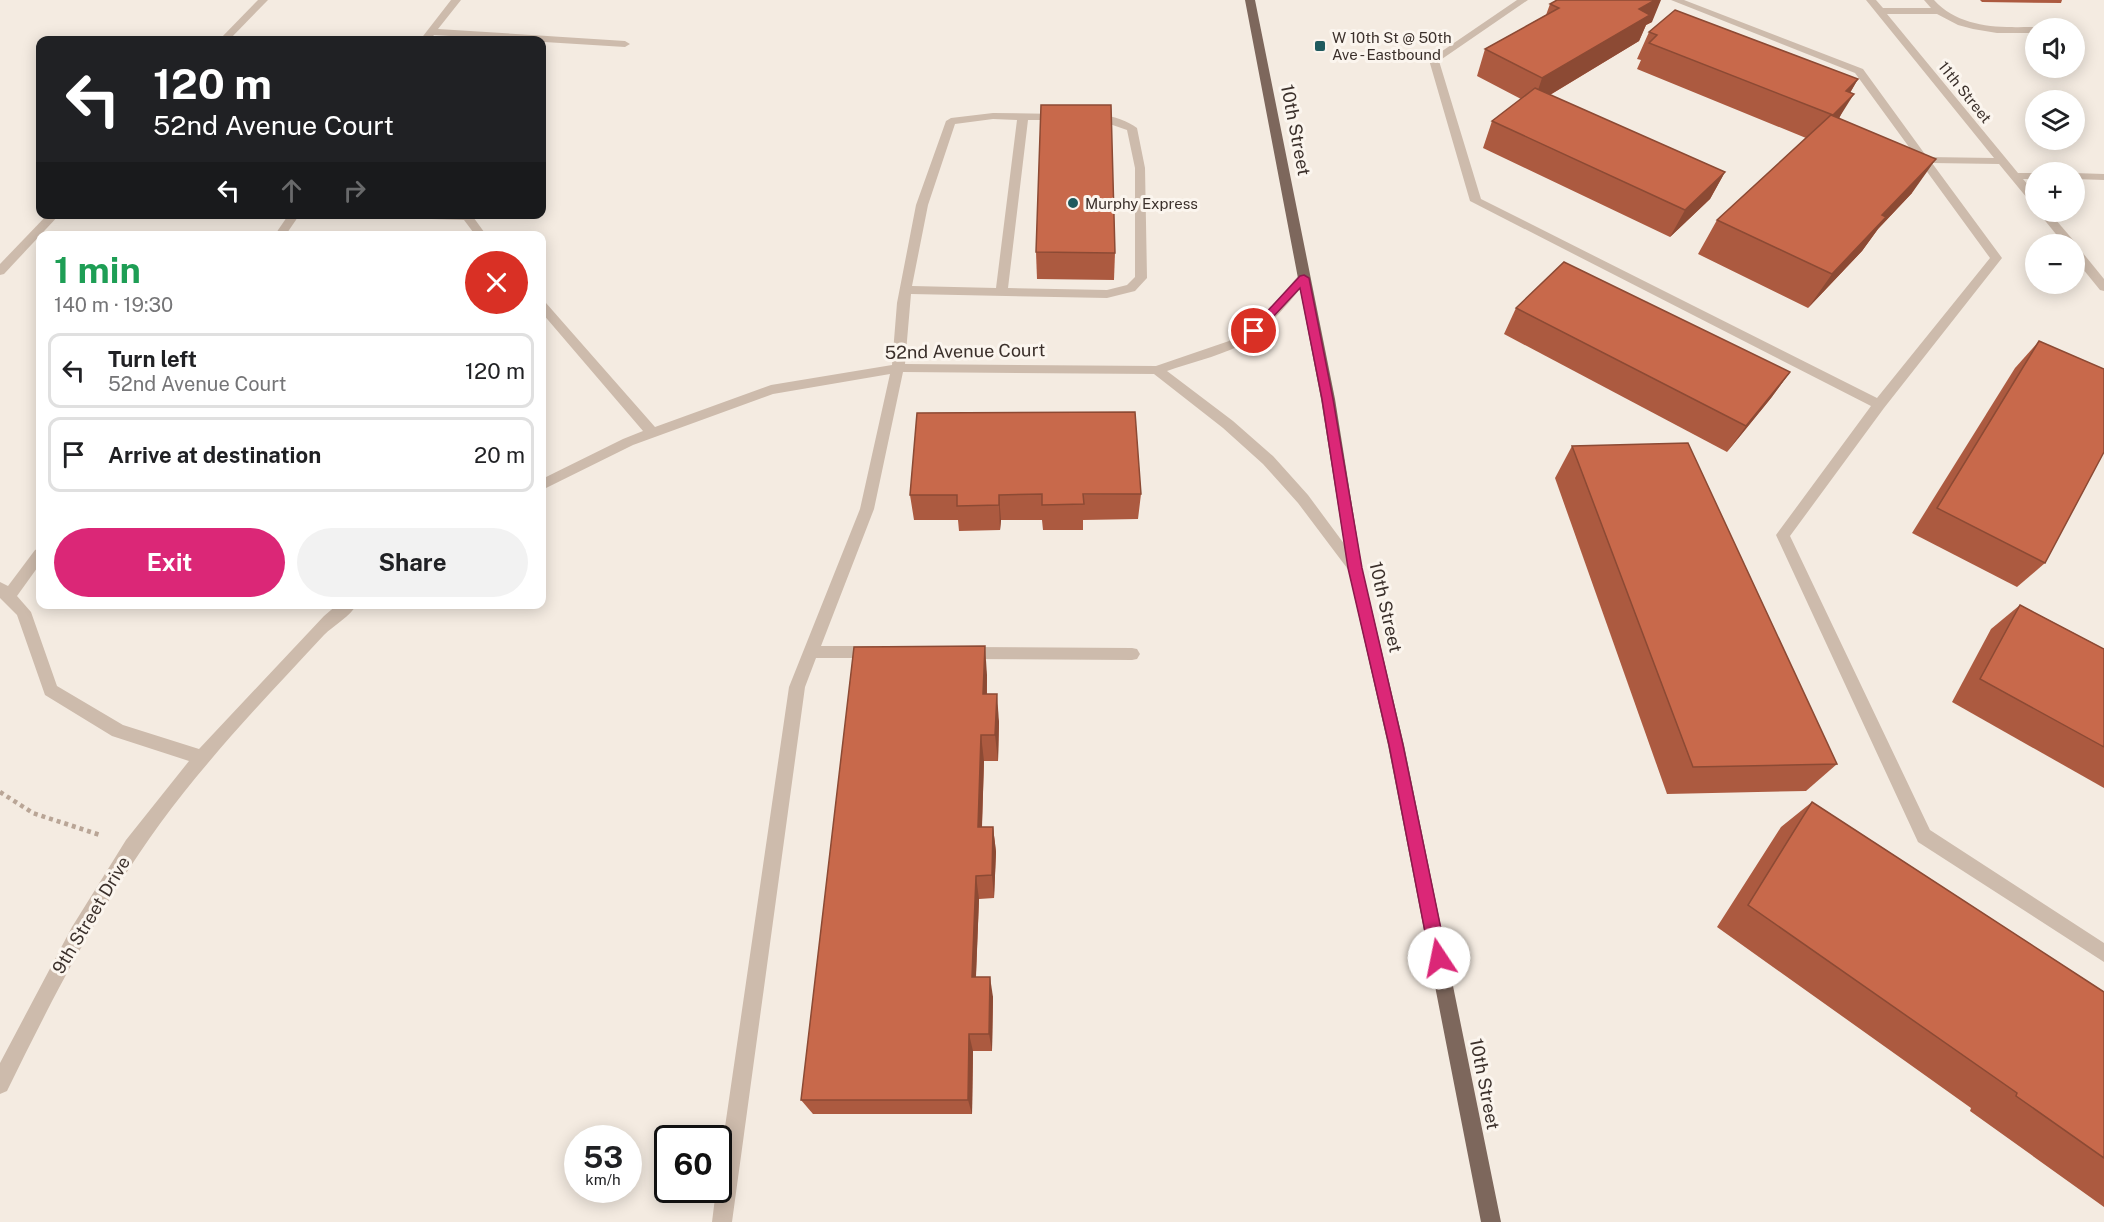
<!DOCTYPE html>
<html lang="en">
<head>
<meta charset="utf-8">
<style>
  :root { --surface:#fff; --page:#f2f2f2; --text:#202124; --muted:#757577; --line:#e0e0e0; --accent:#db2777 }
  body { margin:0; font-family:"Public Sans",sans-serif; background:var(--page); color:var(--text); height:100vh; display:flex; flex-direction:column; font-size:22px; white-space:nowrap }
  * { box-sizing:border-box; margin:0 }
  p { font-size:20px; color:var(--muted) }
  .icon { flex:none; width:33px; height:33px; fill:none; stroke:currentColor; stroke-width:2; stroke-linecap:round; stroke-linejoin:round }
  .map { position:relative; flex:1; overflow:hidden }
  .drawer { position:absolute; left:36px; top:231px; width:510px; height:378px; display:flex; flex-direction:column; background:var(--surface); border-radius:12px; box-shadow:0 3px 15px #0003 }
  .drawer>* { flex:none }
  .hud { position:absolute; left:36px; top:36px; width:510px; height:183px; border-radius:12px; box-shadow:0 3px 15px #0003; background:#202124; color:#fff; overflow:hidden }
  .buttons { position:absolute; left:2025px; top:18px; display:grid; gap:12px }
  .buttons a { display:grid; place-items:center; width:60px; height:60px; border-radius:50%; background:var(--surface); box-shadow:0 3px 15px #0003; font-size:30px }
  .speed { position:absolute; left:564px; top:1125px; display:flex; gap:12px; font-size:30px; font-weight:700; text-align:center }
  .speed>* { display:grid; place-content:center; width:78px; height:78px; border-radius:50%; background:var(--surface); box-shadow:0 3px 15px #0003; line-height:1 }
  .speed small { font-size:15px; font-weight:400 }
  .speed .limit { border:3px solid #111; border-radius:9px; background:#fff; color:#111 }
  .pin { position:absolute; display:grid; place-items:center; width:51px; height:51px; color:#fff; margin:-26px; border:3px solid #fff; border-radius:50%; box-shadow:0 2px 6px #0007 }
  .me { position:absolute; width:66px; margin:-33px; rotate:349deg; stroke-linejoin:round; filter:drop-shadow(0 0 4px #0008) }
  .turn { display:flex; align-items:center; gap:21px; height:126px; padding:0 18px; font-size:27px }
  .turn .icon { width:78px; height:78px; stroke-width:2.5 }
  .turn b { display:block; font-size:42px; line-height:51px }
  .lanes { display:flex; align-items:center; height:57px; padding:0 18px; background:#0003; justify-content:center; gap:30px; direction:ltr }
  .lanes .off { opacity:.35 }
  .round { display:grid; place-items:center; flex:none; width:63px; height:63px; border-radius:32px; background:var(--page) }
  .head { display:flex; align-items:center; justify-content:space-between; height:102px; padding:0 18px }
  h1 { font-size:36px; font-weight:700; line-height:45px; color:#1e9e55 }
  .primary-button { display:flex; gap:12px; margin-top:auto; padding:12px 18px }
  .primary-button a { flex:1; height:69px; border-radius:36px; background:var(--accent); color:#fff; font-size:24px; font-weight:700; line-height:69px; text-align:center }
  .primary-button a+a { background:var(--page); color:var(--text) }
  ul { padding:0; list-style:none }
  li { display:flex; align-items:center; gap:18px; height:75px; margin:0 12px 9px; padding:0 6px; border:3px solid var(--line); border-radius:12px }
  li div { flex:1 }
  li b { display:block; font-size:22px }
  li em { font-style:normal }
  .map>svg:first-child { display:block }
</style>
</head>
<body>
<div class="map">
<svg width="2104" height="1222" viewBox="0 0 2104 1222">
  <rect width="100%" height="100%" fill="#f4ebe1"/>
  <g fill="none" stroke-linecap="round" stroke-linejoin="round">
    <polyline stroke="#b9a596" stroke-width="4.5" stroke-dasharray="4 4" stroke-linecap="butt" points="0,792 33,813 100,835"/>
    <g fill="#cdbbac" fill-rule="evenodd">
      <polygon points="258,0 268,0 229,40 219,40"/>
      <polygon points="451,0 461,0 438,29 625,41 630,44 625,47 434,35 430,40 420,40"/>
      <path d="M1517,0H1528L1439,61L1481,199L1877,398L1990,258L1855,73L1671,0H1684L1863,69L1927,157L1994,158L1866,0H1876L1883,8H1931L1924,0H1934C1954,22 1983,27 2012,27C2021,28 2031,26 2040,28H2036V33H1997L1973,29L1958,25L1937,14H1887L2018,173H2036V179H2023L2036,194V205L2032,204L1999,164L1932,163L2002,258L1884,408L1790,536L1930,830L2104,943V962L1918,842L1776,535L1871,406L1470,201L1429,60Z"/>
      <path d="M993,113L1060,114L1065,117L1060,120H1028L1008,288L1107,290L1127,285L1135,277V168L1127,130L1104,122L1089,120L1088,118C1099,110 1127,120 1137,128L1145,168L1147,278L1135,291L1107,298L911,294L905,364L1156,366L1229,341L1242,333L1266,313L1299,275H1307V281C1287,304 1266,334 1237,347C1215,357 1190,363 1167,371L1233,421L1273,456L1308,495L1362,568L1360,572H1350L1298,503L1263,464L1223,428L1154,374L903,372L874,509L821,646H873L878,647L881,652L878,657L873,658H816L805,687L732,1222H712L716,1190H718V1175L789,687L860,509L890,374L773,394L633,445L542,490V479L623,439L643,431L542,313V302L546,303L655,427L771,385L892,365L897,303L916,205L946,121L951,118ZM993,119L1017,120L996,288L912,286L928,205L955,124Z"/>
      <polygon points="2074,173 2104,174 2104,180 2074,179"/>
      <polygon points="2038,212 2049,212 2074,241 2076,244 2074,246 2064,244"/>
      <polygon points="48,214 60,214 4,274 0,275 0,264"/>
      <polygon points="289,214 300,214 285,236 274,236"/>
      <polygon points="394,214 471,214 487,236 476,236 464,220 399,218"/>
      <polygon points="2074,246 2078,247 2104,279 2104,291 2100,290 2074,258"/>
      <path d="M40,548V564L17,596L31,612L57,686L123,725L199,749L324,616L338,604H357C351,616 334,625 324,635C285,677 245,719 208,763C123,862 64,974 7,1091L0,1094V1063L72,927L126,840L189,761L112,736L45,695L17,615L0,598V582L8,586L35,550Z"/>
      <polygon points="966,647 1132,648 1137,649 1140,654 1137,659 1132,660 966,659 961,658 958,653 961,648"/>
    </g>
    <polygon fill="#7d675c" fill-rule="evenodd" points="1245,0 1255,0 1335,399 1362,568 1404,745 1501,1222 1481,1222 1388,745 1348,568 1321,399"/>
  </g>
  <g fill="#ac5a40">
    <polygon points="1980,0 2062,0 2061,3 1982,2"/>
    <polygon points="1550,4 1652,22 1646,25 1639,41 1550,95 1725,172 1710,199 1670,237 1483,148 1492,121 1521,99 1477,76 1485,49 1546,15"/>
    <polygon points="1649,32 1858,79 1850,93 1839,119 1912,193 1878,229 1862,251 1808,308 1698,254 1717,220 1806,138 1637,69 1641,60 1637,59"/>
    <polygon points="1036,252 1115,253 1114,280 1037,279"/>
    <polygon points="1516,308 1790,372 1771,398 1727,452 1504,334"/>
    <polygon points="2039,341 2045,563 2017,587 1912,533 2015,368"/>
    <polygon points="1572,446 1837,764 1806,791 1667,794 1555,478"/>
    <polygon points="1141,494 1138,519 1083,520 1083,530 1043,530 1042,520 1001,520 1000,530 959,531 958,520 914,520 910,495"/>
    <polygon points="2020,605 2104,649 2104,788 1952,702 1991,629"/>
    <polygon points="987,675 987,694 999,722 998,761 984,761 982,827 993,827 996,852 994,898 979,899 976,977 993,997 992,1051 973,1051 972,1114 813,1114 801,1100"/>
    <polygon points="1812,802 2104,992 2104,1207 1970,1111 1971,1108 1717,927 1781,827"/>
  </g>
  <g fill="#8c4a34">
    <polygon points="1655,0 1661,0 1652,22 1646,25 1639,41 1533,105 1542,78 1639,9"/>
    <polygon points="1858,79 1842,106 1846,91"/>
    <polygon points="1854,94 1837,121 1817,142 1833,115"/>
    <polygon points="1936,159 1912,193 1878,229 1862,251 1808,308 1832,274 1882,215"/>
    <polygon points="1725,172 1710,199 1670,237 1685,210"/>
    <polygon points="1790,372 1771,398 1727,452 1746,426"/>
    <polygon points="999,495 1001,520 1000,530 999,505"/>
    <polygon points="985,646 987,675 986,722 983,694"/>
    <polygon points="997,694 999,722 998,761 995,735"/>
    <polygon points="981,735 984,761 981,852 978,827"/>
    <polygon points="993,827 996,852 994,898 992,875"/>
    <polygon points="976,876 979,899 975,997 972,977"/>
    <polygon points="990,977 993,997 992,1051 989,1034"/>
    <polygon points="969,1034 973,1051 972,1114 968,1100"/>
  </g>
  <g fill="#c8694b" stroke="#8c4a34" stroke-width="1.5">
    <polygon points="1557,0 1655,0 1639,9 1650,15 1542,78 1485,49 1559,8 1550,4"/>
    <polygon points="1675,10 1858,79 1846,91 1854,94 1833,115 1649,43 1657,35 1649,32"/>
    <polygon points="1535,88 1725,172 1685,210 1492,121"/>
    <polygon points="1041,105 1111,105 1115,253 1036,252"/>
    <polygon points="1831,115 1936,159 1882,215 1886,217 1832,274 1717,220"/>
    <polygon points="1564,262 1790,372 1746,426 1516,308"/>
    <polygon points="2039,341 2104,369 2104,452 2045,563 1937,508"/>
    <polygon points="1135,412 1141,494 1083,494 1084,504 1042,505 1042,494 999,495 999,505 957,506 957,495 910,495 917,413"/>
    <polygon points="1688,443 1837,764 1693,767 1572,446"/>
    <polygon points="2020,605 2104,649 2104,747 1980,679"/>
    <polygon points="985,646 983,694 997,694 995,735 981,735 978,827 993,827 992,875 976,876 972,977 990,977 989,1034 969,1034 968,1100 801,1100 854,647"/>
    <polygon points="1812,802 2104,992 2104,1158 2016,1096 2017,1093 1748,905"/>
  </g>
  <polygon fill="#db2777" stroke="#8e194d" stroke-width="1.5" points="1304,275 1309,278 1333,399 1362,568 1403,745 1447,958 1445,964 1439,967 1433,964 1430,958 1389,745 1348,568 1322,399 1300,288 1258,333 1250,333 1249,331 1300,276"/>
  <g fill="#1f5a5e" stroke="#fbf5ee" stroke-width="2">
    <rect x="1314" y="40" width="12" height="12" rx="3"/>
    <circle cx="1073" cy="203" r="6"/>
  </g>
  <g text-anchor="middle" dominant-baseline="central" stroke-width="6" stroke-linejoin="round" paint-order="stroke">
    <g font-size="15" fill="#3b302b" stroke="#fbf5ee" text-anchor="start">
      <text x="1332" y="37">W 10th St @ 50th<tspan x="1332" dy="17">Ave - Eastbound</tspan></text>
      <text x="1085" y="203">Murphy Express</text>
    </g>
    <g font-size="15" fill="#3b302b" stroke="#fbf5ee">
      <text transform="translate(1965 92) rotate(51)">11th Street</text>
    </g>
    <g font-size="18" fill="#3b302b" stroke="#fbf5ee">
      <text transform="translate(1296 130) rotate(79)">10th Street</text>
      <text transform="translate(965 351) rotate(-1)">52nd Avenue Court</text>
      <text transform="translate(1386 607) rotate(77)">10th Street</text>
      <text transform="translate(91 915) rotate(-59)">9th Street Drive</text>
      <text transform="translate(1485 1084) rotate(79)">10th Street</text>
    </g>
  </g>
</svg>
<div class="buttons">
<a><svg class="icon" aria-label="sound" viewBox="0 0 24 24"><path d="M4 9h4l5-4v14l-5-4H4zM17 9q2 3 0 6"/></svg></a>
<a><svg class="icon" aria-label="layers" viewBox="0 0 24 24"><path d="M12 4l9 5-9 5-9-5zM3 14l9 5 9-5"/></svg></a>
<a>+</a>
<a>−</a>
</div>
<div class="speed"><div>53<small>km/h</small></div><div class="limit">60</div></div>
<div class="pin" style="left:1254px;top:331px;background:#d93025"><svg class="icon" aria-label="arrive" viewBox="0 0 24 24"><path d="M6 21V4h12l-3 4 3 4H6"/></svg></div>
<svg class="me" style="left:1439px;top:958px" viewBox="-20 -20 40 40"><circle r="19" fill="#fff"/><path d="M0-13L10 11 0 6-10 11z" fill="#db2777"/></svg>
<div class="hud">
<div class="turn"><svg class="icon" aria-label="left" viewBox="0 0 24 24"><path d="M17 20v-9H6M10 6l-5 5 5 5"/></svg><div><b>120 m</b>52nd Avenue Court</div></div>
<div class="lanes"><svg class="icon" aria-label="left" viewBox="0 0 24 24"><path d="M17 20v-9H6M10 6l-5 5 5 5"/></svg><svg class="icon off" aria-label="ahead" viewBox="0 0 24 24"><path d="M12 20V5M6 11l6-6 6 6"/></svg><svg class="icon off" aria-label="right" viewBox="0 0 24 24"><path d="M7 20v-9h11M14 6l5 5-5 5"/></svg></div>
</div>
<section class="drawer">
<div class="head"><div><h1>1 min</h1><p>140 m · 19:30</p></div><a class="round" style="background:#d93025;color:#fff"><svg class="icon" aria-label="close" viewBox="0 0 24 24"><path d="M6 6l12 12M18 6L6 18"/></svg></a></div>
<ul>
<li><svg class="icon" aria-label="left" viewBox="0 0 24 24"><path d="M17 20v-9H6M10 6l-5 5 5 5"/></svg><div><b>Turn left</b><p>52nd Avenue Court</p></div><em>120 m</em></li>
<li><svg class="icon" aria-label="arrive" viewBox="0 0 24 24"><path d="M6 21V4h12l-3 4 3 4H6"/></svg><div><b>Arrive at destination</b></div><em>20 m</em></li>
</ul>
<div class="primary-button"><a>Exit</a><a>Share</a></div>
</section>
</div>
</body>
</html>
